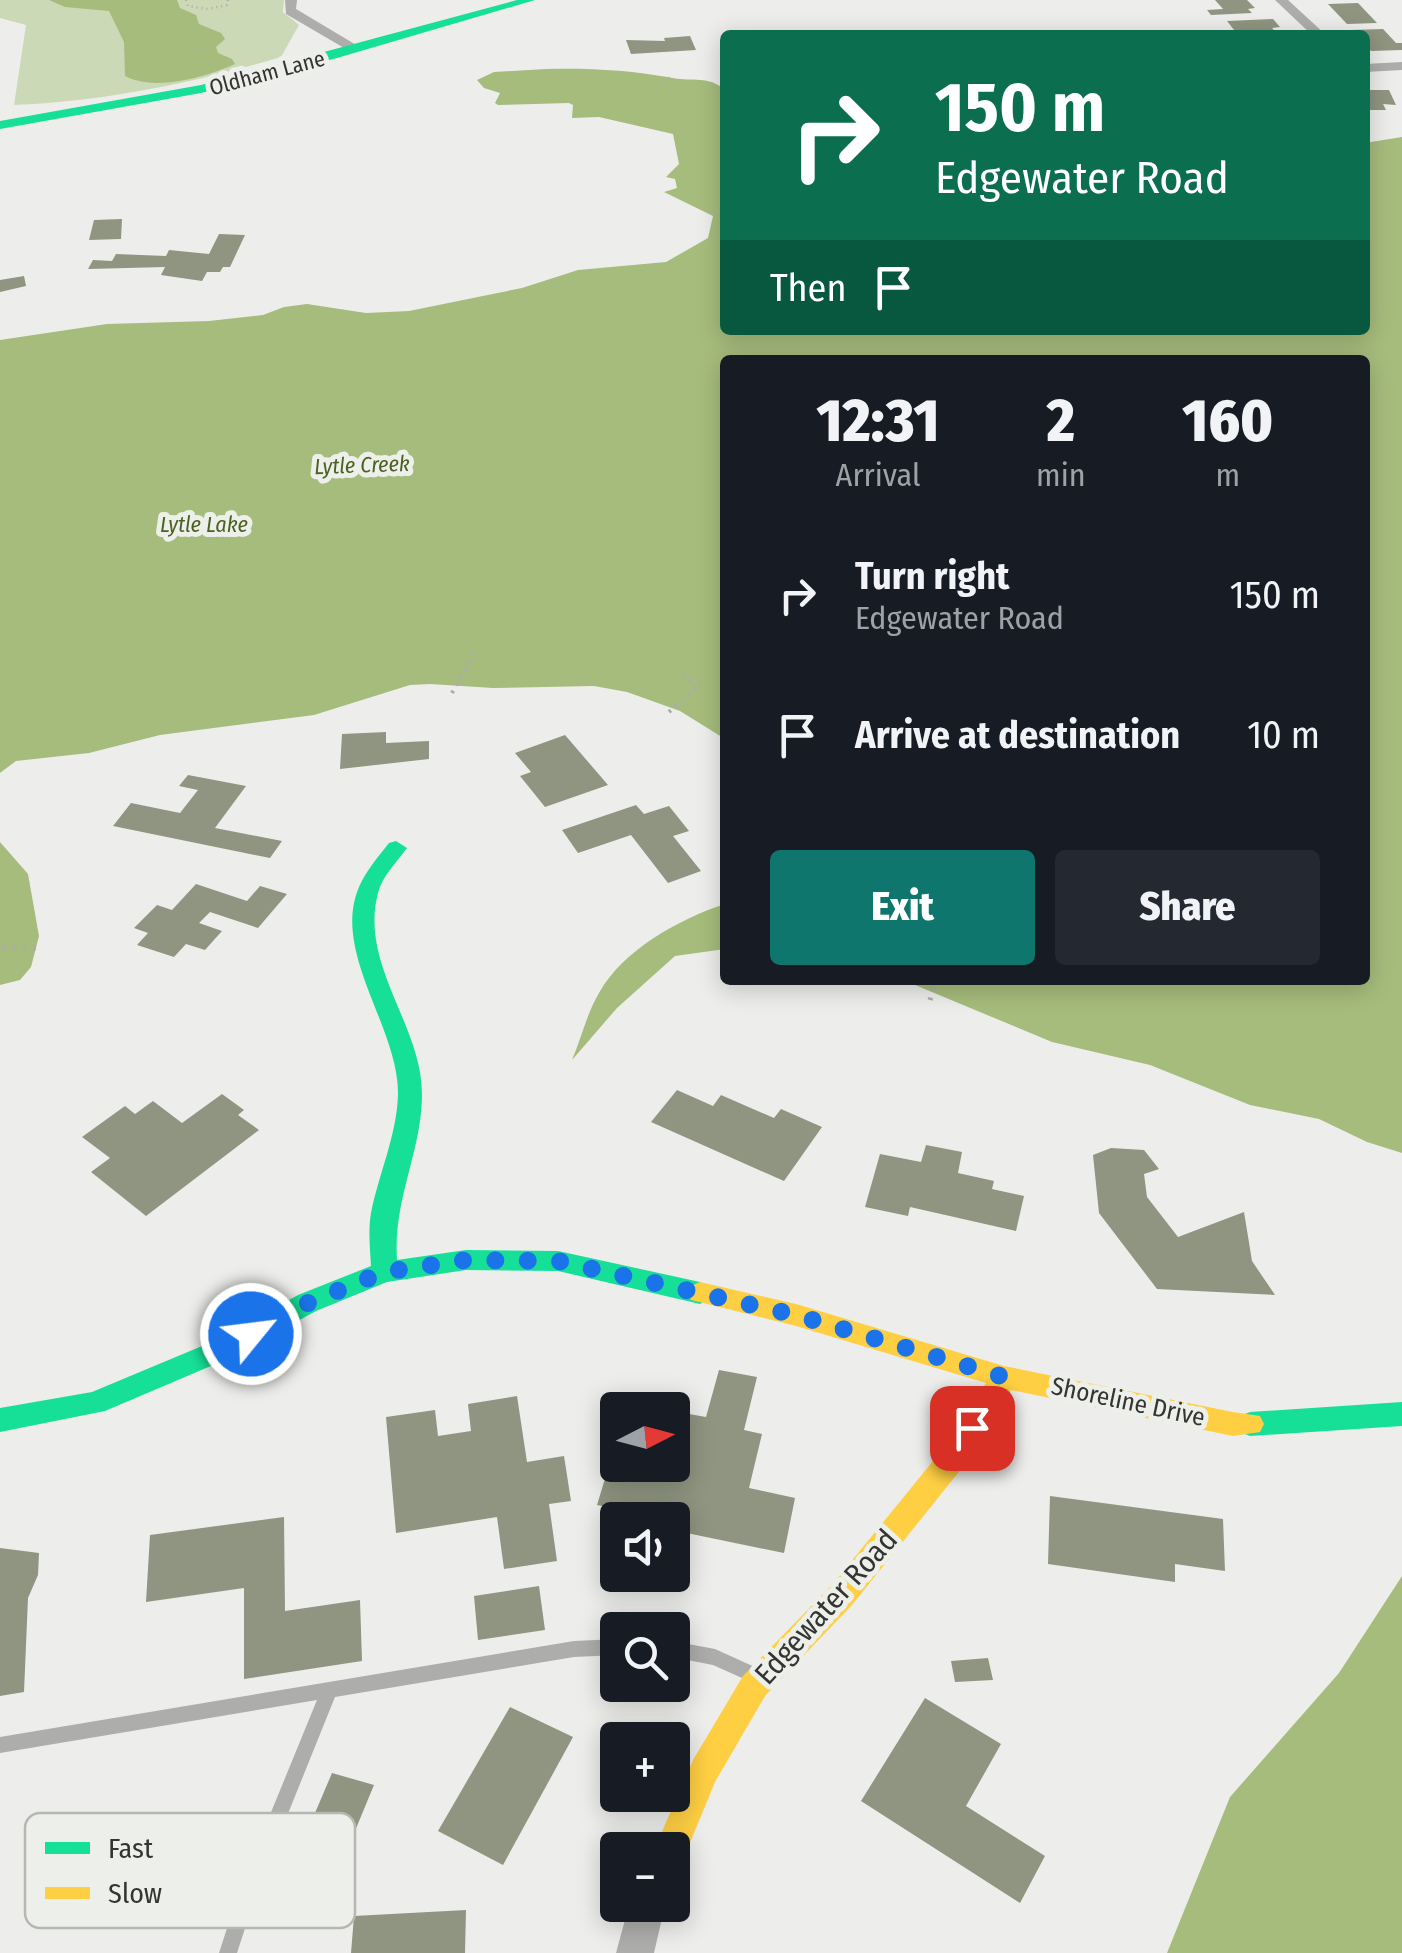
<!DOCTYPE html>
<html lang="en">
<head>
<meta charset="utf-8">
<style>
  :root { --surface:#171b24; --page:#242831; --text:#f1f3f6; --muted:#9ea1a6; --accent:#0f766e }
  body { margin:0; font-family:"Fira Sans Condensed",sans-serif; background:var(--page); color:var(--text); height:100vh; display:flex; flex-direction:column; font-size:38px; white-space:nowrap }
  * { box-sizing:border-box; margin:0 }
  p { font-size:32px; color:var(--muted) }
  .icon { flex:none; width:55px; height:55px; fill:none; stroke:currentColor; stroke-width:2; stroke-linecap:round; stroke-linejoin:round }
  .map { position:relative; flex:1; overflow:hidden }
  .drawer { position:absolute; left:720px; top:355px; width:650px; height:630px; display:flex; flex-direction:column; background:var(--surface); border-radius:10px; box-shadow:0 5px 25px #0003 }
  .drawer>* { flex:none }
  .guide { position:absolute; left:720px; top:30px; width:650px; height:305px; border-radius:10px; box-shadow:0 5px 25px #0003; background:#0b6e4f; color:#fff; overflow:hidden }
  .needle { width:65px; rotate:84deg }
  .tools { position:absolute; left:600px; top:1392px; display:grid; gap:20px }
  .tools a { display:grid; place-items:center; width:90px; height:90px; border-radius:10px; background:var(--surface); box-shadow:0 5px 25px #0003; font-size:50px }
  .pin { position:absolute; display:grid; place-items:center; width:85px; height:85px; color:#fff; margin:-42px; border-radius:20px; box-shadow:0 5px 15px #0006 }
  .me { position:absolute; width:110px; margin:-55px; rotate:61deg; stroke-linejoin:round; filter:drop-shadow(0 0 8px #0008) }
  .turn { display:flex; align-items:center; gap:35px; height:210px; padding:0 50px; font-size:45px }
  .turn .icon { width:130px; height:130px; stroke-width:2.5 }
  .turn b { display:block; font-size:70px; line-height:85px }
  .then { display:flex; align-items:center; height:95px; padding:0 50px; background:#0003; gap:20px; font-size:38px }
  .eta { display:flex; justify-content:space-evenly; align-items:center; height:170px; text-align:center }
  .eta b { font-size:60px; font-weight:800; line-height:70px }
  .primary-button { display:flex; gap:20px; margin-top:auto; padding:20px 50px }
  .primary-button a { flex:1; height:115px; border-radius:10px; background:var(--accent); color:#fff; font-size:40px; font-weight:800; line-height:115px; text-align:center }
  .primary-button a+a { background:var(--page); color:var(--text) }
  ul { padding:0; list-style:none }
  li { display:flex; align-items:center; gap:30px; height:140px; padding:0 50px }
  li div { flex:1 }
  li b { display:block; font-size:38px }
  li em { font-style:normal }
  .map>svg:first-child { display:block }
</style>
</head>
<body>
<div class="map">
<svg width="1402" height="1953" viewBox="0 0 1402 1953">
  <rect width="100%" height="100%" fill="#edeeeb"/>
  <path fill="#ccd9b6" d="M0,0H284L283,12L299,25L281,57C193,83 106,101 14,105L26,25L0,18Z"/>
  <g fill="#a6bc7c">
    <path d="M49,0H177L180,8L196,15L199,24L221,33L225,39L216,47L218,53L232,59L235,64C206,77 155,92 125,76L124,42L109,11L65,7Z"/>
    <path d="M546,69C590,68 629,70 673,78C693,82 708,75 725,90V330H1365V143L1402,137V1153L1367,1142L1319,1119L1250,1105L1150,1065L1052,1042L903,980H1365V360H725V739L680,711L627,692L594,686L493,688L430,684L410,685L314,715L160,735L89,753L16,761L0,773V340L107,324L209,321L263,315L284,307L307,304L366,313L409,311L522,288L578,270L666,262L708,238L713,216L664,192L677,188L675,179L666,177L679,164L673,134L599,117L572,118L573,105L569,103L498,105L495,103L500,93L484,88L477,80L494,72Z"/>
    <polygon points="0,842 28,874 39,936 31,967 20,980 0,985"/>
    <path d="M725,904V949L675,956L617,1008L572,1060C581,1039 587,1013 599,993C623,950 679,919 725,904Z"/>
    <polygon points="1402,1576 1402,1953 1167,1953 1230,1797 1339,1673"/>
  </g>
  <g fill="#8f9580">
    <polygon points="1215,0 1247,0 1255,8 1248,9 1252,13 1211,15 1207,10 1223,9"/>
    <polygon points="1358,3 1377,23 1347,24 1328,4"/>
    <polygon points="1273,19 1280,27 1272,28 1275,31 1285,35 1238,35 1227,21"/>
    <polygon points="1383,29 1396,43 1402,43 1402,50 1371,51 1365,44 1365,35 1356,35 1351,30"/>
    <polygon points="690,36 696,50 631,54 626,40 665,41 664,38"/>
    <polygon points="1365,90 1389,90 1396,105 1383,104 1386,110 1369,110 1365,108"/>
    <polygon points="122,219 121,239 89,240 94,220"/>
    <polygon points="219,234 245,235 230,267 223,267 220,272 207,272 202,281 161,275 165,267 88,269 93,260 112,261 116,254 166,256 169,250 209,254"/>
    <polygon points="24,276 26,286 0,292 0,280"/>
    <polygon points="386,732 386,743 429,741 429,759 340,769 342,734"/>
    <polygon points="565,735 608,785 545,807 520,776 531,772 515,753"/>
    <polygon points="188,775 246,786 215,828 282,841 270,858 113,826 131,803 180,813 198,790 179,786"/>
    <polygon points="636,805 644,814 669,806 689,831 673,836 701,871 668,883 631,835 578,853 562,830"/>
    <polygon points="196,884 247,901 260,886 287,894 258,928 210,912 199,923 222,931 205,950 186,944 174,957 137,945 148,933 134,928 157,905 172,910"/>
    <polygon points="677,1090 713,1106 721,1095 774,1118 781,1109 822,1127 784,1181 651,1122"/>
    <polygon points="222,1094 244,1110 238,1115 259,1130 146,1216 91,1172 110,1158 82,1137 125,1106 135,1114 153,1101 182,1123"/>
    <polygon points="926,1145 962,1152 958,1173 994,1181 992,1189 1024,1196 1016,1231 910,1207 908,1216 865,1207 880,1154 921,1162"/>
    <polygon points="1111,1148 1144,1150 1159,1169 1144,1174 1147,1197 1178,1237 1244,1212 1252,1261 1275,1295 1157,1289 1099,1213 1093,1155"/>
    <polygon points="719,1370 757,1377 744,1430 762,1434 749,1488 795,1498 784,1553 677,1531 680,1522 597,1505 617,1439 618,1465 672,1465 672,1411 706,1417"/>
    <polygon points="517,1396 527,1462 564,1456 571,1501 549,1504 557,1561 504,1569 497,1517 396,1533 386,1417 435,1410 438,1436 471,1431 468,1404"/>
    <polygon points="1050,1496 1223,1519 1225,1571 1175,1564 1175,1582 1048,1564"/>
    <polygon points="284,1517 285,1611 360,1600 362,1661 244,1679 244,1588 146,1602 150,1535"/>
    <polygon points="0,1548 39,1553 38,1575 28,1598 24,1692 0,1696"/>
    <polygon points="539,1586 545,1630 478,1640 474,1596"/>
    <polygon points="988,1658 993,1680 955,1682 951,1661"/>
    <polygon points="925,1698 1001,1744 966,1806 1045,1856 1020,1903 861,1801"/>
    <polygon points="510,1707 573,1737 503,1865 438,1831"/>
    <polygon points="332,1773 374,1785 340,1867 298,1853"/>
    <polygon points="466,1910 465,1953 351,1953 354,1916"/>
  </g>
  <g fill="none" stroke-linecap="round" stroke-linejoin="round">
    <g stroke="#acacab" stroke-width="2.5" stroke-dasharray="1 4" stroke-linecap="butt">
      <polyline points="186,0 188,6 208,9 227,5 228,0"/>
      <polyline points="196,50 216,48"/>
      <polyline points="660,83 672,76"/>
      <polyline points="1374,142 1384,149"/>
    </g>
    <g stroke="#acacab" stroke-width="4" stroke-dasharray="2.5 6" stroke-linecap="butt">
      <polyline points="452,693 476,650"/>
      <polyline points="669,712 700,683 679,675"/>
    </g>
    <g stroke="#acacab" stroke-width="5" stroke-dasharray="2.5 8" stroke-linecap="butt">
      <polyline points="2,947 44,948"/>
      <polyline points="930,1000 936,980"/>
    </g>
    <g fill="#adadac" fill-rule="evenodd">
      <polygon points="618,1639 618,1655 574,1657 335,1697 258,1888 237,1953 219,1953 240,1888 317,1700 0,1753 0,1737 574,1641"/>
      <polygon points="672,1641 715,1649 757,1668 759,1674 757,1680 751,1682 713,1665 672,1657"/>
    </g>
    <g fill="#adadac" fill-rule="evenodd">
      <polygon points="285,0 297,0 296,9 363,49 351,52 286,14"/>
      <polygon points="1275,0 1288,0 1326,35 1312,35"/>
      <polygon points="1402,62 1402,70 1365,72 1365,64"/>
      <polygon points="629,1905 665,1905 654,1953 616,1953"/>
    </g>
    <g fill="#16e098" fill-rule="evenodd">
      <polygon points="517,0 535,0 337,58 201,93 0,129 0,121 201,85"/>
      <path d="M396,841L407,848C397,862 382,876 378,893C359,964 422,1025 422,1094C422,1152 393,1198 397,1260L466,1250L558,1251L700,1282L709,1286L713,1293L709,1300L700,1304L558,1271L466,1270L387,1282L316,1311L232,1357L105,1411L0,1432V1408L92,1392L214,1341L298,1295L371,1266C370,1248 368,1230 371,1213C379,1173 397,1135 398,1094C399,1028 331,952 359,887C366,871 378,857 389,843Z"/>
      <polygon points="1402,1402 1402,1426 1250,1436 1240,1432 1236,1424 1240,1416 1250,1412"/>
    </g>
    <polygon fill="#ffcf43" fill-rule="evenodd" points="700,1282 796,1304 1004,1366 1233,1412 1260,1416 1264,1424 1260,1432 1233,1436 1011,1390 966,1463 852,1605 765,1696 715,1782 682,1862 672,1865 672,1850 654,1850 693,1760 743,1676 832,1585 946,1445 986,1383 796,1326 691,1300 687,1293 691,1286"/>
  </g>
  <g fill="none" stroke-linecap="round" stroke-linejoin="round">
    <polyline stroke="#1a73e8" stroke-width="18" stroke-dasharray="0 32.4" points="251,1334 308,1303 384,1272 466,1260 558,1261 796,1315 1004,1377 972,1428"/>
  </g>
  <g text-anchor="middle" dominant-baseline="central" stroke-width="10" stroke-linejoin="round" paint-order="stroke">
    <g font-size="22" fill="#343433" stroke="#edefea">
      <text transform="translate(267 73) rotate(-15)">Oldham Lane</text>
    </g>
    <g font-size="22" font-style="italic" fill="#4b6021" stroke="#edefea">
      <text transform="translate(362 465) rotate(-2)">Lytle Creek</text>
      <text x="204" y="524">Lytle Lake</text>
    </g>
    <g font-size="25" fill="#343433" stroke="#edefea">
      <text transform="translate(1128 1402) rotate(12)">Shoreline Drive</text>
    </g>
    <g font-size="30" fill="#343433" stroke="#edefea">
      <text transform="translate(826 1607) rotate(-48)">Edgewater Road</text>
    </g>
  </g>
  <rect x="25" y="1813" width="330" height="115" rx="15" fill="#edefea" stroke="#b6b7b3" stroke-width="2.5"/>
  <rect x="45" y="1842" width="45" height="12" fill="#16e098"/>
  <rect x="45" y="1887" width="45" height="12" fill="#ffcf43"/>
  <g font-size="28" fill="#343433">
    <text x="108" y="1858">Fast</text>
    <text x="108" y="1903">Slow</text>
  </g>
</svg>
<div class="tools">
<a><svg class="needle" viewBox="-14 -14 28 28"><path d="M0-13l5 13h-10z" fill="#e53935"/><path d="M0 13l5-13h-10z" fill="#9ea1a6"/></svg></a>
<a><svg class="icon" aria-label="sound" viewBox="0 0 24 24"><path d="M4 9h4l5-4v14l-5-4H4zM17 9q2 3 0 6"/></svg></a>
<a><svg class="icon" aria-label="search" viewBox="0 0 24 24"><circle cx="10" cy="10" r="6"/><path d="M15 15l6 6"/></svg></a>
<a>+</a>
<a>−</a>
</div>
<div class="pin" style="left:972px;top:1428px;background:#d93025"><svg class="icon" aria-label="arrive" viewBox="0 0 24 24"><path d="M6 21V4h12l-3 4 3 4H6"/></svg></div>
<svg class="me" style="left:251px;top:1334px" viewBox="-20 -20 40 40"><circle r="17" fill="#1a73e8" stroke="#fff" stroke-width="3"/><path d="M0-11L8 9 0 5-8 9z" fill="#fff"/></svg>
<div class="guide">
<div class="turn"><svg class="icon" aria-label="right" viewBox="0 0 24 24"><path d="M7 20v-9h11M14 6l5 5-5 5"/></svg><div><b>150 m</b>Edgewater Road</div></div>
<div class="then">Then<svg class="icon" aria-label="arrive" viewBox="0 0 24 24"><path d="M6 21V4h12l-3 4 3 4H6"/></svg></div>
</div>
<section class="drawer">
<div class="eta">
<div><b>12:31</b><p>Arrival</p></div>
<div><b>2</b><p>min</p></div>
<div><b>160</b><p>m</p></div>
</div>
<ul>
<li><svg class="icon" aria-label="right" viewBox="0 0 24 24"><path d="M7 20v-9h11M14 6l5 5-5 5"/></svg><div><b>Turn right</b><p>Edgewater Road</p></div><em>150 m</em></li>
<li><svg class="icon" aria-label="arrive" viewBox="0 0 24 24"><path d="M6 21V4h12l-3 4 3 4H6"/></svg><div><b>Arrive at destination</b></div><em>10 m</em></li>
</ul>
<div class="primary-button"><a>Exit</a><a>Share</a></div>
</section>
</div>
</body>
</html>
